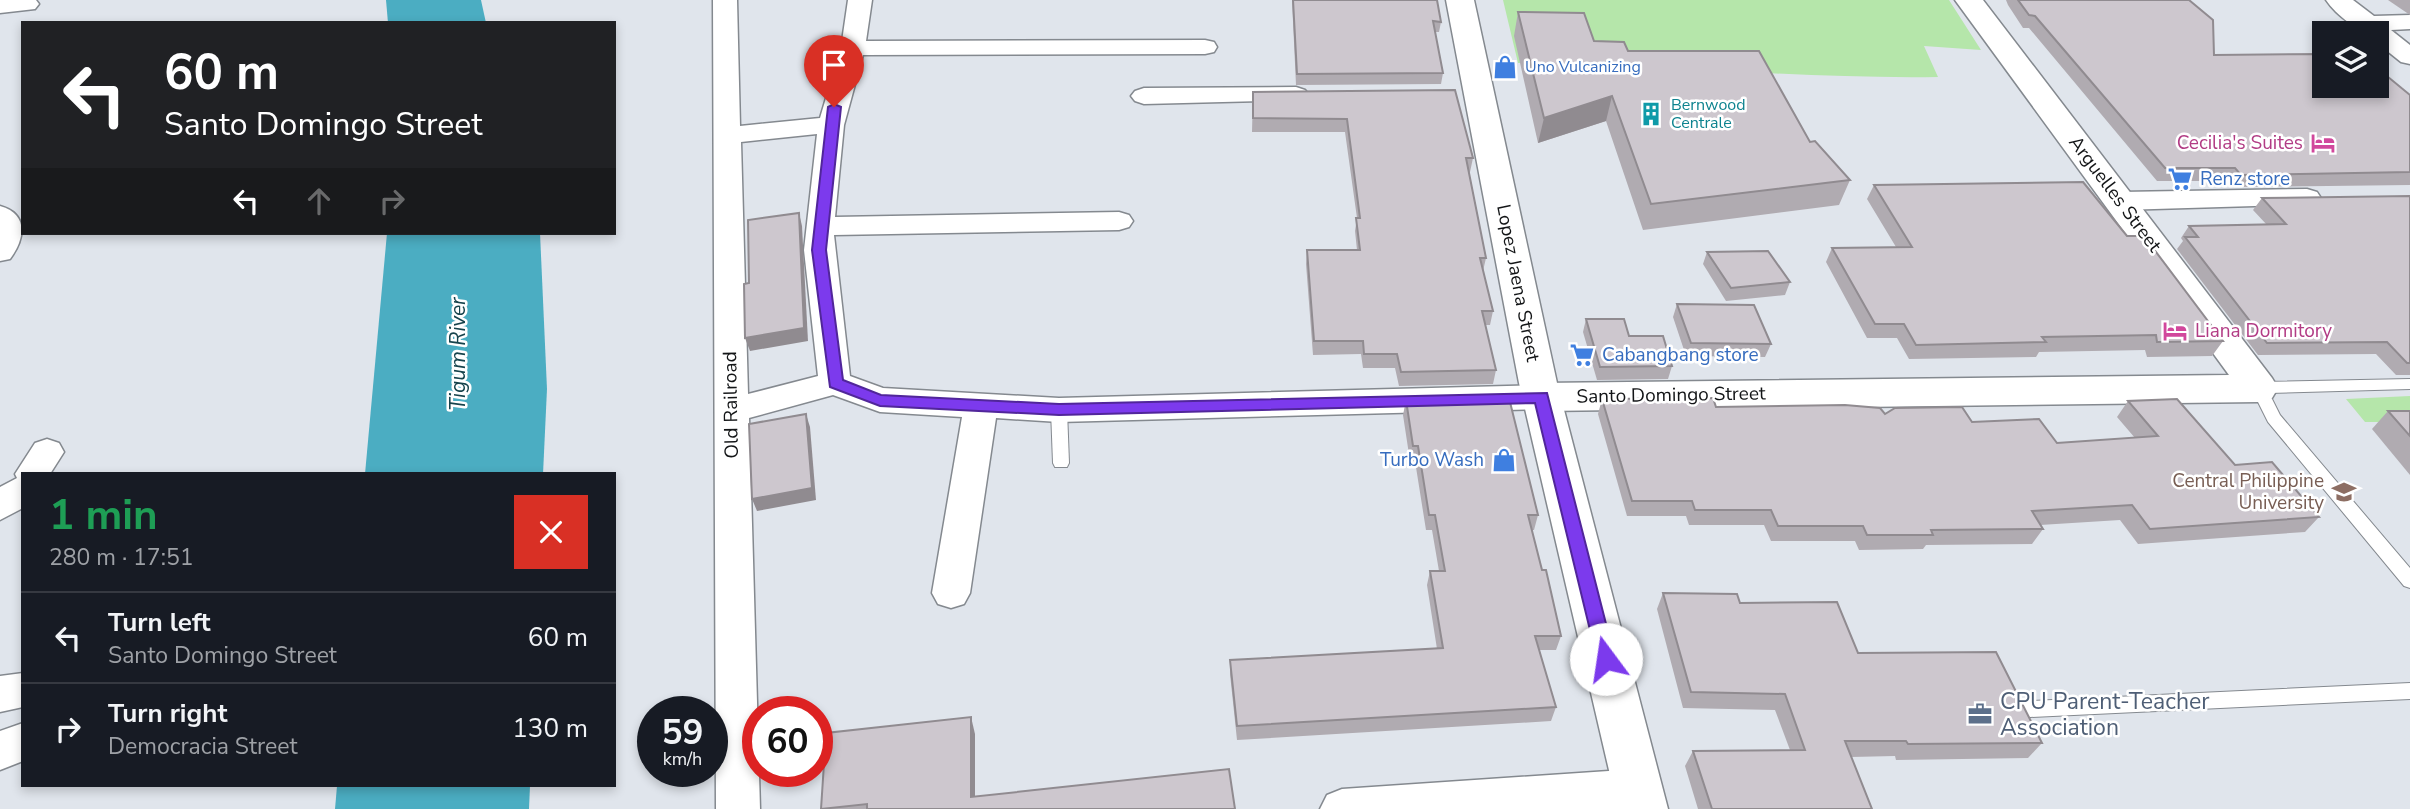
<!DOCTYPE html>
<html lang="en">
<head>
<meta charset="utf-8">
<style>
  :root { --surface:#171b24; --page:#242831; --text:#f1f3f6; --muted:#9ea1a6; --line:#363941 }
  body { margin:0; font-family:"Nunito Sans",sans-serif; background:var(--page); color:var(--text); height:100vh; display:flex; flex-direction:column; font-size:26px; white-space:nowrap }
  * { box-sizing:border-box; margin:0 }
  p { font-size:23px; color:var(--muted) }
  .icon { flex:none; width:38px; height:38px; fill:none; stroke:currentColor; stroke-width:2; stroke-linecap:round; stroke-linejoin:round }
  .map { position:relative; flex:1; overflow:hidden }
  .side { position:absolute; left:21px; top:472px; width:595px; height:315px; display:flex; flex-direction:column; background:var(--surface); border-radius:0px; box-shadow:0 4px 10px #0003 }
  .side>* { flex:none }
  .top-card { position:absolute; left:21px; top:21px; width:595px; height:214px; border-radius:0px; box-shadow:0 4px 10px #0003; background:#202124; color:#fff; overflow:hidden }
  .tools { position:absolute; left:2312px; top:21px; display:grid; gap:14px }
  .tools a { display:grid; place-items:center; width:77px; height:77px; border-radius:0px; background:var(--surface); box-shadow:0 4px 10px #0003; font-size:35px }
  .speed { position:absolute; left:637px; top:696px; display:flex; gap:14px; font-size:35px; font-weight:700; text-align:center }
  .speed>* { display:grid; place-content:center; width:91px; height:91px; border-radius:50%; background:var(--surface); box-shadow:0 4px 10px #0003; line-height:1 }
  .speed small { font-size:18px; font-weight:400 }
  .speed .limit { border:10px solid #d22; background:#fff; color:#111 }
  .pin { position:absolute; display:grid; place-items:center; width:60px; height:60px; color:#fff; margin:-72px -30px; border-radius:50% 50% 50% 0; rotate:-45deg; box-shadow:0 0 7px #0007 }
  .pin .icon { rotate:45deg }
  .me { position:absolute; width:77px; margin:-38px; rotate:346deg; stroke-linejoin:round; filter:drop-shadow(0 0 5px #0008) }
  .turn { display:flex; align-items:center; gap:24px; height:147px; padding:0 28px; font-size:32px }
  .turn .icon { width:91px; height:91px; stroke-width:2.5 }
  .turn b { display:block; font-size:49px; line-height:60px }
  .lanes { display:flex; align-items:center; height:66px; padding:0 28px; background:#0003; justify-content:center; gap:35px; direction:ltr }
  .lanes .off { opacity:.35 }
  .round { display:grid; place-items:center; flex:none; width:74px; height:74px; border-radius:0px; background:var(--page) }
  .summary { display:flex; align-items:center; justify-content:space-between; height:119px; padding:0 28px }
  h1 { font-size:42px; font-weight:700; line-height:52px; color:#1e9e55 }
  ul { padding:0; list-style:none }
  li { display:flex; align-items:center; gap:21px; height:91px; padding:0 28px; border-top:2px solid var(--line) }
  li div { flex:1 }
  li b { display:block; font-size:26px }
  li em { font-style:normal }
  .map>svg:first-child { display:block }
</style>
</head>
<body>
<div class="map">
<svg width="2410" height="809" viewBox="0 0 2410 809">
  <rect width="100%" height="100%" fill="#e0e5ec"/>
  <g fill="#b5e6aa">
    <path d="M1503,0H1949L1981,50L1924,46L1938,77C1798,79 1658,64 1518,63Z"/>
    <polygon points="2410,396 2410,422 2365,422 2346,399"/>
  </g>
  <g fill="#4badc2">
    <polygon points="386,0 481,0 486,23 388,23"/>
    <polygon points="387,233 540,233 547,389 543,474 365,474"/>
    <polygon points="337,786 530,786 529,809 335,809"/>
  </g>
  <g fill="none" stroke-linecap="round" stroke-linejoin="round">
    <g stroke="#84898f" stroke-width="2">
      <g id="service">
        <polygon points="2410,379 2410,389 2269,393 2280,415 2410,568 2410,588 2404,586 2268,422 2251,388 2259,382"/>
        <polygon points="1059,404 1067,410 1069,463 1067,467 1055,467 1053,463 1051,410"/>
        <polygon points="2410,683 2410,699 2030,717 2023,715 2020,709 2023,703 2030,701"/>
      </g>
    </g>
    <g stroke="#84898f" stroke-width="3">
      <g id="minor">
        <polygon points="0,0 36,0 39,4 35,9 0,13"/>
        <path d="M713,0H737L740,126L820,118L841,48L848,0H872L866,41L1205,40L1214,42L1217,47L1214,52L1205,54L863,55L844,125L835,217L1119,212L1129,215L1133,221L1129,227L1119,230L834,235L850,376L883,388L1059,398L1542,385L1554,389L1559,397L1554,405L1542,409L1059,422L996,418L970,593L964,604L951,608L938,604L932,593L962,417L880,412L833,395L749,418L760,809H716ZM817,134L804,250L818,376L748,394L741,142Z"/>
        <path d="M2326,0H2353L2374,16L2410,15V29L2391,30L2410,45V64L2401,62L2376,42V33C2359,33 2336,15 2326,0Z"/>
        <polygon points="1296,87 1305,90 1309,95 1305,100 1144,104 1135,101 1131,96 1135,91 1144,88"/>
        <polygon points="2307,189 2317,192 2321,198 2317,204 2121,210 2111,207 2107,201 2111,195 2121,192"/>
        <path d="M0,206C29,214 25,239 10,259L0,261Z"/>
        <polygon points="47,439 59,443 64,452 50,474 23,474 23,508 0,520 0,487 17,478 15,474 35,443"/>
        <polygon points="23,673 23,707 0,712 0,676"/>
        <polygon points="23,723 23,761 0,770 0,731"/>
        <polygon points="1638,769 1653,775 1659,789 1653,803 1638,809 1320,809 1327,795 1342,789"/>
      </g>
    </g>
    <g stroke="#84898f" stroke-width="3">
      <polygon id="tertiary" points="1955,0 1983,0 2272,378 2278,388 2272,398 2259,402 1542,411 1528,407 1523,397 1528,387 1542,383 2229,375"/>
    </g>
    <g stroke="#84898f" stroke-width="3">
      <polygon id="primary" points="1446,0 1474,0 1557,383 1668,809 1618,809 1519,383"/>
    </g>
    <use href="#service" fill="#fff" fill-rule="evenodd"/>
    <use href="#minor" fill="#fff" fill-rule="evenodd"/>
    <use href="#tertiary" fill="#fff" fill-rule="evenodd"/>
    <use href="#primary" fill="#fff" fill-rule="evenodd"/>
  </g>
  <g fill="#b0abb1">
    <polygon points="1292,0 1437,0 1441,22 1439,32 1435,32 1443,73 1441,84 1296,85"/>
    <polygon points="2006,0 2189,0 2214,55 2410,95 2410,185 2232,187 2226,181 2157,181 2029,28 2023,28 2008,5"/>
    <polygon points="2388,0 2410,0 2410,15"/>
    <polygon points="1518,12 1594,41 1810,142 1850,180 1839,205 1643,230 1606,121 1538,143 1514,36"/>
    <polygon points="1455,90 1473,158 1470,172 1469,172 1486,258 1483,271 1493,311 1490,325 1485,325 1496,370 1493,384 1399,386 1395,368 1363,368 1361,354 1313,355 1306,264 1307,250 1357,250 1355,231 1357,218 1345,132 1252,132 1253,92"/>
    <polygon points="1874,185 2127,236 2223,341 2212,356 2147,357 2145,350 2039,352 2036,357 1909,359 1897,338 1867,338 1826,262 1832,248 1896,247 1867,199"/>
    <polygon points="2410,196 2410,375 2396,375 2376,354 2258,355 2177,249 2183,241 2181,238 2189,226 2267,225 2253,210 2262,198"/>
    <polygon points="1707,252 1790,282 1785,295 1726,301 1703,264"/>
    <polygon points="1677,304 1771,344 1765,357 1686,356 1673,317"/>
    <polygon points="1586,319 1629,336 1672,366 1668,379 1597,380 1583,332"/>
    <polygon points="1602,399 1716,407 1885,414 1972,422 2057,443 2135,438 2117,417 2128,401 2319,517 2305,532 2138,544 2120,520 2040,525 2043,529 2032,544 1926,545 1923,549 1859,550 1855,541 1771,541 1764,525 1689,525 1686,516 1627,516 1598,414"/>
    <polygon points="1406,400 1538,515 1534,530 1532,530 1542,570 1561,636 1556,650 1539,650 1556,707 1551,721 1237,740 1230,674 1230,660 1437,649 1427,585 1430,571 1439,571 1432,530 1426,530 1415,461 1410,461 1403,415"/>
    <polygon points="2388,411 2410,411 2410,475 2372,429"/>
    <polygon points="1663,593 1740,603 1858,653 2042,743 2028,758 1896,760 1895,756 1851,757 1872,809 1698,809 1685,766 1693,751 1790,750 1775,710 1683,708 1657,609"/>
    <polygon points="975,734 975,797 1235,809 821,809"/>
  </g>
  <g fill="#908b90">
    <polygon points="1612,96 1606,121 1538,143 1544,118"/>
    <polygon points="799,213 802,226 808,341 750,351 745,338"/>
    <polygon points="806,414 810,427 816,500 757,511 752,499"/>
    <polygon points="971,717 975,734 975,809 971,797"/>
  </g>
  <g fill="#cdc7ce" stroke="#908b90" stroke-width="2">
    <polygon points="1293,0 1437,0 1441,22 1433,21 1443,73 1297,74"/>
    <polygon points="2018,0 2189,0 2213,20 2214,55 2324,54 2324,86 2376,86 2376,67 2410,95 2410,172 2241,175 2235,168 2165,168 2035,16 2029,15"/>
    <polygon points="1518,12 1584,13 1594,41 1624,42 1628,51 1759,51 1810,142 1815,141 1850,180 1651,204 1612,96 1544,118"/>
    <polygon points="1455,90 1473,158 1466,158 1486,258 1480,258 1493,311 1482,311 1496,370 1401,372 1397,354 1364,354 1363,341 1314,341 1307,250 1360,250 1356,218 1360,218 1347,119 1253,118 1253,92"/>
    <polygon points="2083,182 2127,236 2144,236 2223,341 2157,342 2156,335 2042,337 2046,342 1916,345 1904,324 1875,324 1832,248 1912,247 1874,185"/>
    <polygon points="2410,196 2410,363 2407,363 2387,342 2267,343 2185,237 2198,237 2189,226 2286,224 2262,198"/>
    <polygon points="799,213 804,328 745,338 744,284 749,283 748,220"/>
    <polygon points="1768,251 1790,282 1731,288 1707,252"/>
    <polygon points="1677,304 1754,305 1771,344 1691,343"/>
    <polygon points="1586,319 1624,319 1629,336 1663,336 1672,366 1600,367"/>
    <polygon points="1509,398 1538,515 1528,515 1542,570 1546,570 1561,636 1535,636 1556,707 1237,726 1230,660 1443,648 1430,571 1445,571 1435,515 1429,515 1418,446 1413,446 1406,400"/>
    <polygon points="1713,398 1716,407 1845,405 1880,408 1885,414 1895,408 1962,407 1972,422 2039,419 2057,443 2158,436 2128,401 2177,399 2235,465 2272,462 2319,517 2150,529 2132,505 2032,511 2043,529 1931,530 1933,535 1867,535 1863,526 1778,526 1771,510 1695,510 1692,501 1632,501 1602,399"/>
    <polygon points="2388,411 2410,411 2410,436"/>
    <polygon points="806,414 812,488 752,499 749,424"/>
    <polygon points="1663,593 1737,594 1740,603 1837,602 1858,653 1996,652 2042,743 1908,744 1906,741 1845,741 1872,809 1712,809 1693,751 1805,750 1785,694 1691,692"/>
    <polygon points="971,717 971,797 1229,769 1235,809 867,809 867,804 821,809 826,733"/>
  </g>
  <polygon fill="#7c3aed" stroke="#51269a" stroke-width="2" points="834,104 841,107 826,250 843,380 881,395 1059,404 1547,393 1615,659 1613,664 1599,664 1597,659 1535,403 1059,415 880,406 830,387 812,250 828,107"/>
  <defs>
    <g id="shop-bare" transform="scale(1.89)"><path d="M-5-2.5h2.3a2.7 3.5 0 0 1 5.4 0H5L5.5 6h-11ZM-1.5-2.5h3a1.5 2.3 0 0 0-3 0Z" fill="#3f7fe0" stroke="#fff" stroke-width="2.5" paint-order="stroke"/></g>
    <g id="building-bare" transform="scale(1.89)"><path d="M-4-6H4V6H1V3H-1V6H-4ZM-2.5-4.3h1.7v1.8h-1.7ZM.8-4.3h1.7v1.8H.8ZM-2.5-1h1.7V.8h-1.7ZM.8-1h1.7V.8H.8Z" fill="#0f9aa8" stroke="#fff" stroke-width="2.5" paint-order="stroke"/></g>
    <g id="hotel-bare" transform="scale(1.89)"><path d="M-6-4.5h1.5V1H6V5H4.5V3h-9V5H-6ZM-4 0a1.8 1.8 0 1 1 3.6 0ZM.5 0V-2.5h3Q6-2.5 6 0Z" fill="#d1479c" stroke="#fff" stroke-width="2.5" paint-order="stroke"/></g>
    <g id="supermarket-bare" transform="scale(1.89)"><path d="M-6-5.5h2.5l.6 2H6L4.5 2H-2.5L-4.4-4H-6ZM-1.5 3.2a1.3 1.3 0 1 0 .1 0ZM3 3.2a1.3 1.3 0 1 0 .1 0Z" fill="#3f7fe0" stroke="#fff" stroke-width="2.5" paint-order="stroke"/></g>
    <g id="university-bare" transform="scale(1.89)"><path d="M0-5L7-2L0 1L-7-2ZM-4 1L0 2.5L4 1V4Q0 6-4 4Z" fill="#8d6e63" stroke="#fff" stroke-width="2.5" paint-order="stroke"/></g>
    <g id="office-bare" transform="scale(1.89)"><path d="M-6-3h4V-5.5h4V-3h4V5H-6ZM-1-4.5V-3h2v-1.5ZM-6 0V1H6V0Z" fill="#5c6f8a" stroke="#fff" stroke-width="2.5" paint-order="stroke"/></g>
  </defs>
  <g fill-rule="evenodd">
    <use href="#shop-bare" x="1505" y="67"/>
    <use href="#building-bare" x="1651" y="114"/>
    <use href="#hotel-bare" x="2323" y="143"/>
    <use href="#supermarket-bare" x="2180" y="179"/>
    <use href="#hotel-bare" x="2175" y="331"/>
    <use href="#supermarket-bare" x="1582" y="355"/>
    <use href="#shop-bare" x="1504" y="460"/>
    <use href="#university-bare" x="2344" y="492"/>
    <use href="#office-bare" x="1980" y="714"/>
  </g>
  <g text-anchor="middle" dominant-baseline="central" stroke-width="5" stroke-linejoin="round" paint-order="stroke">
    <g font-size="16" fill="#366cbe" stroke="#fff" text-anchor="start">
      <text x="1525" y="67">Uno Vulcanizing</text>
    </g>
    <g font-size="16" fill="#0d838f" stroke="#fff" text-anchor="start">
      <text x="1671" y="105">Bernwood<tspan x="1671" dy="18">Centrale</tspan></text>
    </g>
    <g font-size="19" fill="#b23c85" stroke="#fff" text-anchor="end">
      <text x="2303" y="143">Cecilia's Suites</text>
      <text x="2195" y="331" text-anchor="start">Liana Dormitory</text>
    </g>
    <g font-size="19" fill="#366cbe" stroke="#fff" text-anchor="start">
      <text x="2200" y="179">Renz store</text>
      <text x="1602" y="355">Cabangbang store</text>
      <text x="1484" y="460" text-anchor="end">Turbo Wash</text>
    </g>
    <g font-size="19" fill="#131517" stroke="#fff">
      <text transform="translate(2115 194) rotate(53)">Arguelles Street</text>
      <text transform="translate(1518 283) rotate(79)">Lopez Jaena Street</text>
      <text transform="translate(1671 395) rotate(-1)">Santo Domingo Street</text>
      <text transform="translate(731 405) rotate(-91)">Old Railroad</text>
    </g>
    <g font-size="19" fill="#785e54" stroke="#fff" text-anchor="end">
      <text x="2324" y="481">Central Philippine<tspan x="2324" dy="22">University</tspan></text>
    </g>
    <g font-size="21" font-style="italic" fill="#16434c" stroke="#fff">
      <text transform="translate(458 354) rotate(-90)">Tigum River</text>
    </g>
    <g font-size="23" fill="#4e5e75" stroke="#fff" text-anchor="start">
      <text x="2000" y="701">CPU Parent-Teacher<tspan x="2000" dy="26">Association</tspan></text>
    </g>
  </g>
</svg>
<div class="tools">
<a><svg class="icon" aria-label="layers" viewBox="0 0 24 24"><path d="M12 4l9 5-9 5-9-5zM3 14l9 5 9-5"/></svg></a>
</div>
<div class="speed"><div>59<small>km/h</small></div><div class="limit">60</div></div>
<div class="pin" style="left:834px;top:107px;background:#d93025"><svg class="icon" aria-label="arrive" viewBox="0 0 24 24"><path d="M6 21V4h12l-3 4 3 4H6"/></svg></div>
<svg class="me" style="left:1606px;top:659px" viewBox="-20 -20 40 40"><circle r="19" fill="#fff"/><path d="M0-13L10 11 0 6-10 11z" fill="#7c3aed"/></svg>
<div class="top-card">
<div class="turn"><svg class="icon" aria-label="left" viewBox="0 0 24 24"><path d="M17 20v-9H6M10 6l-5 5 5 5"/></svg><div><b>60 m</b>Santo Domingo Street</div></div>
<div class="lanes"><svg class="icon" aria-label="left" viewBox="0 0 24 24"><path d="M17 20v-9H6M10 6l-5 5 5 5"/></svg><svg class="icon off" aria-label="ahead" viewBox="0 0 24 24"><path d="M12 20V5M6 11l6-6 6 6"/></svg><svg class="icon off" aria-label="right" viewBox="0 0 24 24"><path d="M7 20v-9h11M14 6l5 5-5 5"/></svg></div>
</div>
<section class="side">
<div class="summary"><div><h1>1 min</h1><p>280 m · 17:51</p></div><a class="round" style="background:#d93025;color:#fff"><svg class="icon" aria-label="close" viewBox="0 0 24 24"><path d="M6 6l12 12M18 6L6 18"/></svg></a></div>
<ul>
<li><svg class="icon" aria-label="left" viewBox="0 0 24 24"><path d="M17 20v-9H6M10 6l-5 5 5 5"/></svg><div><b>Turn left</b><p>Santo Domingo Street</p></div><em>60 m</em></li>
<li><svg class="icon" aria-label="right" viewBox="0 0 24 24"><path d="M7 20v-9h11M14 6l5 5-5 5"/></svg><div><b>Turn right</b><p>Democracia Street</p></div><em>130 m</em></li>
</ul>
</section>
</div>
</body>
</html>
